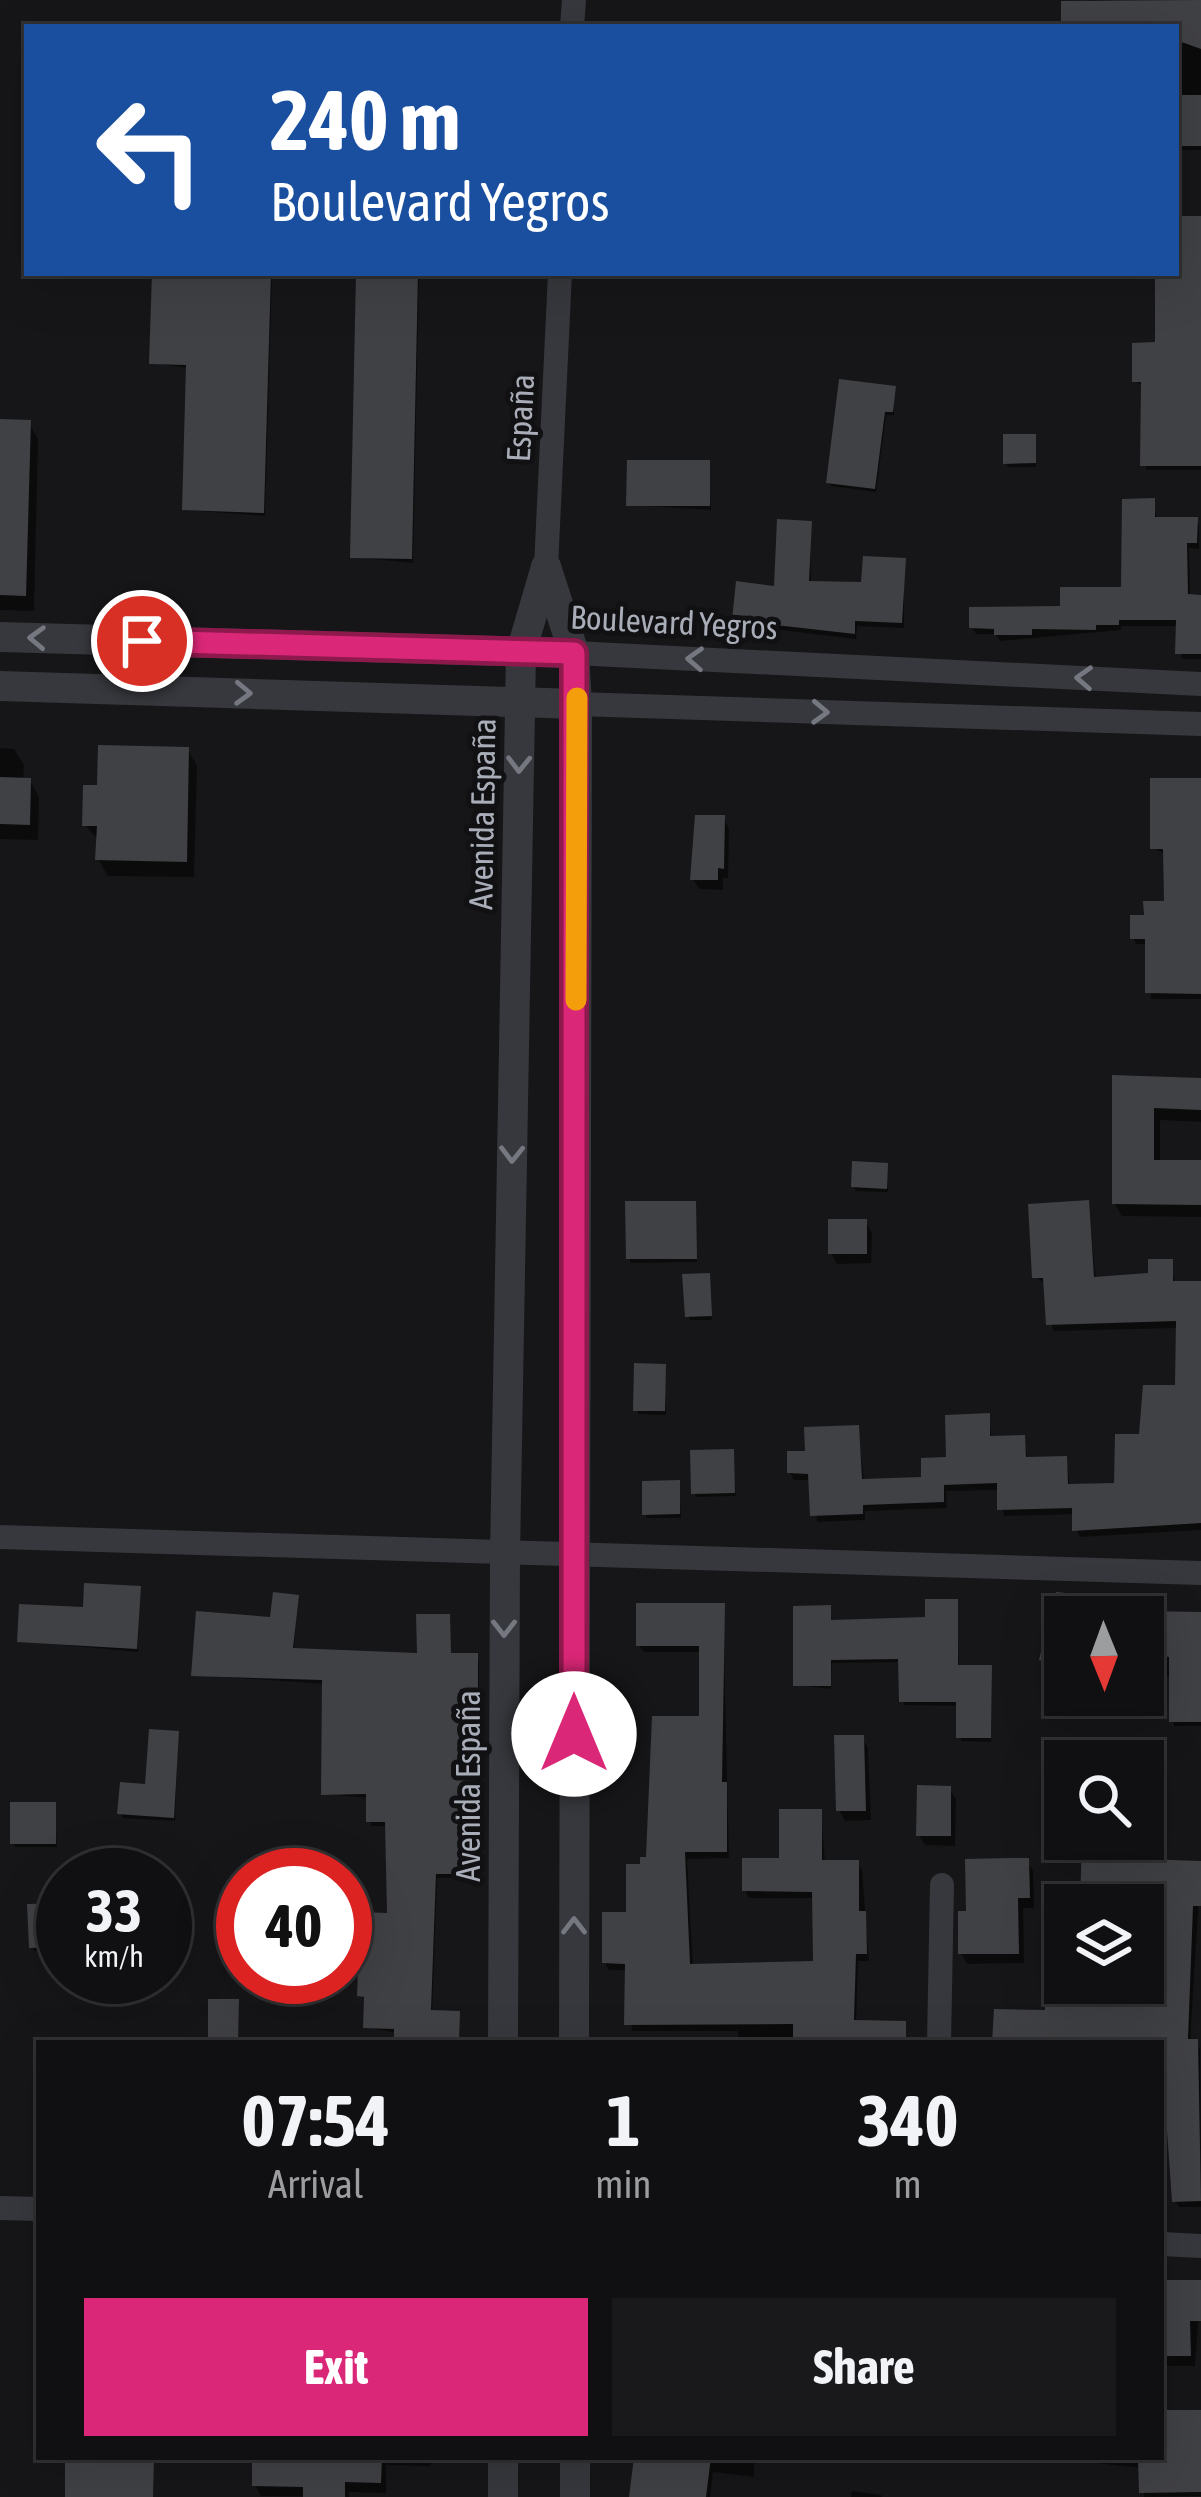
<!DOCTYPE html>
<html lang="en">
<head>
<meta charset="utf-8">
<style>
  :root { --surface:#101012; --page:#19191b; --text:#f1f3f6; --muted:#9c9d9f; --line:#303032; --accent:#db2777 }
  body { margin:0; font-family:"Asap Condensed",sans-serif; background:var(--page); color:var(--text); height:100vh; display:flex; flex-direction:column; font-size:45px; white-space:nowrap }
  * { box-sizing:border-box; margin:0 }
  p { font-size:39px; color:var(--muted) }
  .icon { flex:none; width:66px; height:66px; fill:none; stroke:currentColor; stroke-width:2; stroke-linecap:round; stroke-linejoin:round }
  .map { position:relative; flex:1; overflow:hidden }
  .side { position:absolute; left:36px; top:2040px; width:1128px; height:420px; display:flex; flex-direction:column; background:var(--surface); border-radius:0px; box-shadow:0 12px 48px #0002,0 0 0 3px var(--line) }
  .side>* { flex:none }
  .banner { position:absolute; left:24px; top:24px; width:1155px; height:252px; border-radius:0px; box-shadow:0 12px 48px #0002,0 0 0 3px var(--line); background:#1a4fa0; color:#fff; overflow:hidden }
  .needle { width:78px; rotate:179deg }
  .tools { position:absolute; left:1044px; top:1596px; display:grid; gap:24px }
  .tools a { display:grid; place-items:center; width:120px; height:120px; border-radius:0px; background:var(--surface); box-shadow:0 12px 48px #0002,0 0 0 3px var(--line); font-size:60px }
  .speed { position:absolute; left:36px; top:1848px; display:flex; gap:24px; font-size:60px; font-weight:700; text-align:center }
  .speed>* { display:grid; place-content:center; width:156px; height:156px; border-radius:50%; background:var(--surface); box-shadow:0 12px 48px #0002,0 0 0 3px var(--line); line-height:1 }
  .speed small { font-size:30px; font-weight:400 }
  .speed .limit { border:18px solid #d22; background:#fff; color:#111 }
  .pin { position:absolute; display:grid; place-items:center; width:102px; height:102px; color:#fff; margin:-51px; border:6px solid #fff; border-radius:50%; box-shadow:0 3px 12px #0007 }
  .me { position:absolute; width:132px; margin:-66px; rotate:0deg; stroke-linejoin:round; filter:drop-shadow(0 0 9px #0008) }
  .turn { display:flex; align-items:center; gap:42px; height:252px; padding:0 48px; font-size:54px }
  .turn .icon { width:156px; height:156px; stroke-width:2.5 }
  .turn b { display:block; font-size:84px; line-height:102px }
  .eta { display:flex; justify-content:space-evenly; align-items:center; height:204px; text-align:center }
  .eta b { font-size:72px; font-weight:700; line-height:84px }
  .action { display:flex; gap:24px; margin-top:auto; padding:24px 48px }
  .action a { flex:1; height:138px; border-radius:0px; background:var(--accent); color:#fff; font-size:48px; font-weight:700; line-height:138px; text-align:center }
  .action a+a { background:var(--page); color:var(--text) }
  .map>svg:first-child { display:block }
</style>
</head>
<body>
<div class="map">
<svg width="1201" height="2497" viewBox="0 0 1201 2497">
  <rect width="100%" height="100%" fill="#161618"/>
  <g fill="#0007">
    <polygon points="1088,0 1201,4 1201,150 1176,150 1176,27 1064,27"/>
    <polygon points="392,21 476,21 481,27 392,27"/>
    <polygon points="1201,219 1201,470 1146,470 1144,386 1135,381 1158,345 1158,273 1176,273"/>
    <polygon points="155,273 272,273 265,516 185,510 189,368 152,363"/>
    <polygon points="359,273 419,273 413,563 353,557"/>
    <polygon points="894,389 894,415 886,415 876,492 831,486 829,482"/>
    <polygon points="0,422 29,423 38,439 34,611 0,610"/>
    <polygon points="1034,437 1036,467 1008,467 1006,463"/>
    <polygon points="708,463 711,510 629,505"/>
    <polygon points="1153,501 1157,520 1196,520 1199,526 1199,549 1189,548 1190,597 1201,598 1201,659 1182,659 1179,626 1121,626 1121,630 1000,641 996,634 976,634 972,628 1124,590"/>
    <polygon points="810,524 811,584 864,585 904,561 904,628 857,626 856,639 738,625 735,619 777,589"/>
    <polygon points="0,748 14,749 24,765 23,781 30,781 39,797 38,840 0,839"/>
    <polygon points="188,750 197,766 194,877 108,876 98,859 99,841 85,825 100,788"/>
    <polygon points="1201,781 1201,999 1151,999 1148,944 1136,944 1133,938 1167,904 1166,854 1153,848"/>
    <polygon points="723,818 729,829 728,878 723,878 723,890 699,889 693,879"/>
    <polygon points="1115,1079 1201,1081 1201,1122 1160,1120 1160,1163 1201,1163 1201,1217 1122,1216 1115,1204"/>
    <polygon points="886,1166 888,1192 856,1191 854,1187"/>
    <polygon points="1088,1203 1096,1279 1151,1276 1171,1262 1175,1284 1201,1286 1201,1530 1079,1537 1075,1514 1004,1516 1000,1490 946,1491 947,1508 865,1511 865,1520 817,1522 812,1480 794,1480 790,1473 808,1454 858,1428 864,1482 924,1480 988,1416 992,1439 1024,1438 1028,1460 1066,1459 1070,1487 1117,1486 1141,1437 1178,1388 1179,1328 1053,1331 1046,1284 1035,1277"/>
    <polygon points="694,1204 697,1262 631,1263 629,1259"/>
    <polygon points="866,1222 872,1233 871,1263 837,1264 831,1253"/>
    <polygon points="708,1277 712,1320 690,1320 688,1316"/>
    <polygon points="664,1367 666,1415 639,1414 636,1410"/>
    <polygon points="732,1452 736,1496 697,1497 694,1493"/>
    <polygon points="679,1483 681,1518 647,1518 645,1514"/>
    <polygon points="139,1589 138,1652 20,1641 86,1611"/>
    <polygon points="297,1598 294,1651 420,1656 449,1617 451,1656 479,1660 479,1692 461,1692 461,1767 476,1771 477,1806 462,1807 463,1877 437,1878 432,2013 458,2014 460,2043 397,2043 397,2033 366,2027 367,2000 360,1996 390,1916 388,1826 371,1826 369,1798 324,1794 325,1684 194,1675"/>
    <polygon points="957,1602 959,1668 992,1672 991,1742 961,1741 959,1706 904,1705 901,1662 832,1663 831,1689 796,1685 829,1608 832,1623 928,1620"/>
    <polygon points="723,1606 729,1858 687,1859 693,1967 816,1964 815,1898 749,1898 745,1891 782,1861 821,1812 825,1863 857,1863 862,1870 869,1961 858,1961 856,2023 869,2043 738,2043 738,2031 632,2031 628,1970 609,1970 605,1963 629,1916 643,1867 702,1719 702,1652 644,1652 639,1645"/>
    <polygon points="1055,1607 1201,1614 1201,1726 1174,1726 1172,1677 1143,1676 1143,1617 1065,1617 1065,1669 1045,1664"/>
    <polygon points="178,1734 175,1821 123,1818 121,1813 148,1787"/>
    <polygon points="862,1738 868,1748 871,1820 845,1821 839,1810"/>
    <polygon points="949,1789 956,1799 955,1846 925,1845 919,1835"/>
    <polygon points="54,1805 57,1847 15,1847 13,1843"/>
    <polygon points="1067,1839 1112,1839 1112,1861 1201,1864 1190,2042 1200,2048 1201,2207 1179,2207 1175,2201 1170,2086 1161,2086 1161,2043 995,2043 1048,2013 1050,1972 1065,1972 1065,1983 1143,1983 1143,1905 1083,1905 1085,1850 1070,1850"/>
    <polygon points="1027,1861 1033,1871 1034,1908 1023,1908 1024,1963 967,1964 961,1953 969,1914"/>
    <polygon points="63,1906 63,1950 34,1951 32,1947"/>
    <polygon points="1201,2283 1195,2366 1161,2366 1161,2284"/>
    <polygon points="1161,2413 1201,2414 1201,2496 1144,2497 1142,2468 1086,2462 1086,2457 1161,2457"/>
    <polygon points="255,2457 431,2457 431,2466 386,2465 386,2493 349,2492 349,2497 261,2496 255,2485"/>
    <polygon points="637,2457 754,2457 754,2477 713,2472 710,2497 632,2497"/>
    <polygon points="852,2491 881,2495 882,2497 851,2497"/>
  </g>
  <g fill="#404145">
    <polygon points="1201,0 1201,49 1176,40 1176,27 1061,27 1061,1"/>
    <rect x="1176" y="95" width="25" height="51"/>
    <polygon points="1176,216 1201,216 1201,466 1140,466 1141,382 1132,382 1132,343 1155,342 1155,273 1176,273"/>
    <polygon points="152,273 271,273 264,513 182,510 186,365 149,364"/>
    <polygon points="356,273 418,273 412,559 350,558"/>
    <polygon points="839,379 896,386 893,412 885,412 875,489 826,483"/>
    <polygon points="0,419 31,420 26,596 0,595"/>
    <polygon points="1003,434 1036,434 1036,463 1003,464"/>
    <polygon points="627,460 710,460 710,506 626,506"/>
    <polygon points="1155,498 1155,517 1198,517 1197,543 1187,543 1188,594 1201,595 1201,654 1175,654 1176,620 1119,620 1119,625 1096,625 1096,630 1032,629 1032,635 994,635 994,629 969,628 969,607 1060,606 1060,587 1121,587 1122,499"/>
    <polygon points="777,519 812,521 809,581 861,582 863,556 906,558 902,623 855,621 855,634 732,620 736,581 774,586"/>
    <polygon points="98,745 189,747 187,862 95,860 97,826 82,826 83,785 97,785"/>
    <polygon points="0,777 31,778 30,825 0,824"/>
    <polygon points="1150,778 1201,778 1201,994 1145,993 1145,939 1130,939 1130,915 1144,915 1143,901 1164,901 1163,849 1150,849"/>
    <polygon points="695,815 725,815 724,869 718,868 718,880 690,880"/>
    <polygon points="1112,1075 1201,1078 1201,1110 1154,1108 1154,1160 1201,1160 1201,1205 1112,1204"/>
    <polygon points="852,1161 888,1163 887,1189 851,1187"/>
    <polygon points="1089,1200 1094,1277 1148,1273 1148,1259 1173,1259 1173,1281 1201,1281 1201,1523 1072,1531 1072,1508 997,1510 997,1483 944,1485 944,1502 863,1505 863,1514 810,1516 808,1474 787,1473 787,1451 805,1451 804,1427 859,1425 862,1479 921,1477 921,1458 946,1457 945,1415 990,1413 990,1436 1025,1435 1026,1457 1067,1456 1068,1484 1114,1483 1115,1434 1139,1434 1143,1385 1175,1385 1176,1321 1046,1325 1043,1278 1032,1278 1028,1204"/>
    <polygon points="625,1201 696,1201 697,1259 626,1259"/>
    <rect x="828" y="1219" width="39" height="35"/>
    <polygon points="710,1273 712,1316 685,1317 682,1274"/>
    <polygon points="634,1363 666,1364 665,1411 633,1411"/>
    <polygon points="734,1449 735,1493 691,1494 690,1450"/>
    <polygon points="680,1480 680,1514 642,1515 642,1481"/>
    <polygon points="84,1583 141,1586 137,1649 17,1642 19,1604 83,1607"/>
    <polygon points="273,1592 299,1595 293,1648 417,1653 416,1614 450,1614 451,1653 478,1653 478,1689 460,1689 460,1764 476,1763 476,1803 461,1803 462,1874 436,1874 431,2010 460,2011 459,2043 394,2043 394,2029 363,2028 364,1997 357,1996 360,1912 387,1913 385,1822 366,1822 366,1794 321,1795 322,1680 191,1676 196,1611 270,1617"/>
    <polygon points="1056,1592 1065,1593 1065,1667 1039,1660"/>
    <polygon points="925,1599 958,1599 958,1665 992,1665 991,1738 956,1738 956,1702 899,1702 898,1659 831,1660 831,1686 793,1686 793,1606 831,1605 831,1620 925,1617"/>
    <polygon points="636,1603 725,1603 722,1782 727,1782 727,1852 685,1852 690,1964 813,1961 812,1892 742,1891 742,1858 779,1858 779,1809 822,1809 822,1860 859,1860 859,1911 866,1911 867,1954 856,1954 854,2020 906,2021 906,2043 793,2043 793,2024 624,2025 625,1964 602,1963 602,1912 626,1912 626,1864 640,1864 640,1857 646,1857 652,1716 699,1716 699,1646 636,1646"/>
    <polygon points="1143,1611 1201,1612 1201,1722 1169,1722 1169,1657 1143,1650"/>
    <polygon points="149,1729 179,1731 174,1818 117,1814 120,1782 145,1784"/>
    <polygon points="834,1735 864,1735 866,1811 836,1811"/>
    <polygon points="917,1785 951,1786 951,1836 916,1836"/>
    <rect x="10" y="1802" width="46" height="42"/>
    <polygon points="1082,1839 1110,1839 1110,1858 1201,1861 1201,1906 1193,1906 1188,2039 1198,2039 1201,2201 1172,2202 1161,2043 992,2043 994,2009 1045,2010 1046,1983 1143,1983 1143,1905 1080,1905"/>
    <polygon points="1011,1858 1029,1858 1030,1898 1018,1898 1019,1954 958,1954 958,1911 966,1911 965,1859"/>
    <polygon points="63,1903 63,1947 29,1948 27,1904"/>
    <polygon points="208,1999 239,1999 238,2043 208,2043"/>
    <polygon points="1161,2280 1201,2280 1201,2321 1190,2321 1191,2356 1161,2356"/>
    <polygon points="1162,2410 1201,2410 1201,2492 1139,2493 1138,2457 1161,2457"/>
    <polygon points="74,2457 154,2457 153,2497 65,2497 65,2462"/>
    <polygon points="252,2457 382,2457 381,2483 345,2482 345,2497 303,2497 303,2487 252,2486"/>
    <polygon points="634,2457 711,2457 706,2497 629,2497"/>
  </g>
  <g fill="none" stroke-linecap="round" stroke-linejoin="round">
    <g stroke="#37383d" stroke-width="24">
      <polyline points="572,27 574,0"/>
      <polyline points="546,567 560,273"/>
      <polyline points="574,653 1201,684"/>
      <polyline points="577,704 1201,724"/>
      <polyline points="0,1537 1201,1573"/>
      <polyline points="939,2043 942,1885"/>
      <polyline points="0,2208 39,2209"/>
      <polyline points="1161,2244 1201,2246"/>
    </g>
    <g stroke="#37383d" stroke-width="30">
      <polyline points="546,567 574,653 577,704 574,2043"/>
      <polyline points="0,637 574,653"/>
      <polyline points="0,686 577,704"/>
      <polyline points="503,2043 505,1555 521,652 546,567"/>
      <polyline points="575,2457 575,2497"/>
      <polyline points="503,2497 503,2457"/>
    </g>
  </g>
  <defs><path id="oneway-chevron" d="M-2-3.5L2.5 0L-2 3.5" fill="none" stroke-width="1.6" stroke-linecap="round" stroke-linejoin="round" transform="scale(3)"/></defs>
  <g stroke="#757881">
    <use href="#oneway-chevron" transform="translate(37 638) rotate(-178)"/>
    <use href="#oneway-chevron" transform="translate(695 659) rotate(-177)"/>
    <use href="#oneway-chevron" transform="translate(1084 678) rotate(-177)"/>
    <use href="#oneway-chevron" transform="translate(243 693) rotate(2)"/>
    <use href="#oneway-chevron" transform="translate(820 712) rotate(2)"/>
    <use href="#oneway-chevron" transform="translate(519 764) rotate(91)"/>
    <use href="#oneway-chevron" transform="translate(512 1154) rotate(91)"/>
    <use href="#oneway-chevron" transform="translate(504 1628) rotate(90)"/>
    <use href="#oneway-chevron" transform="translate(574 1926) rotate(-90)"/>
  </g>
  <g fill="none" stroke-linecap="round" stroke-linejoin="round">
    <g stroke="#8e194d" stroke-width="30">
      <polyline id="route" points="142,641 574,653 574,1734"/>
    </g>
    <use href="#route" stroke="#db2777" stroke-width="21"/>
    <polyline stroke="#f59e0b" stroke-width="21" points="576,1000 577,698"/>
  </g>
  <g text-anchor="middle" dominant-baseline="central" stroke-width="10" stroke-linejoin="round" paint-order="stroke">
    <g font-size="33" fill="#a8adb8" stroke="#111113">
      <text transform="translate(520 418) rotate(-87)">España</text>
      <text transform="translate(674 622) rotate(3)">Boulevard Yegros</text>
      <text transform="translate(482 814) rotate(-89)">Avenida España</text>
      <text transform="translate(468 1786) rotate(-90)">Avenida España</text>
    </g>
  </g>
</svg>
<div class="tools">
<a><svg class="needle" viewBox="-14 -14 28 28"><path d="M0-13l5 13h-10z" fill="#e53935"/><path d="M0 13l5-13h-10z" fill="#9c9d9f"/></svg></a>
<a><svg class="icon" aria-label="search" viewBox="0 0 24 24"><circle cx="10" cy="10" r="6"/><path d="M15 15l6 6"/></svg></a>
<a><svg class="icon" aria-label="layers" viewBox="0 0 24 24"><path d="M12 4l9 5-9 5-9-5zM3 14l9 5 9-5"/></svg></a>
</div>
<div class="speed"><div>33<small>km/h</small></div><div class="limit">40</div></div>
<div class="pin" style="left:142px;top:641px;background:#d93025"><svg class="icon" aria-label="arrive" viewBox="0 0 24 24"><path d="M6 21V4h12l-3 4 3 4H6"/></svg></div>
<svg class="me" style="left:574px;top:1734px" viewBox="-20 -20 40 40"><circle r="19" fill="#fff"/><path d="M0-13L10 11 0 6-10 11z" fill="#db2777"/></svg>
<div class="banner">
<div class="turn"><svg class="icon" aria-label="left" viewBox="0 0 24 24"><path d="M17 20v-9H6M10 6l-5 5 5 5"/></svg><div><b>240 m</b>Boulevard Yegros</div></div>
</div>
<section class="side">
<div class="eta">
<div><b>07:54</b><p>Arrival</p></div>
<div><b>1</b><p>min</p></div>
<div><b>340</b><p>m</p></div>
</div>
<div class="action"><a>Exit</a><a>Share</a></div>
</section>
</div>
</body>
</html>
